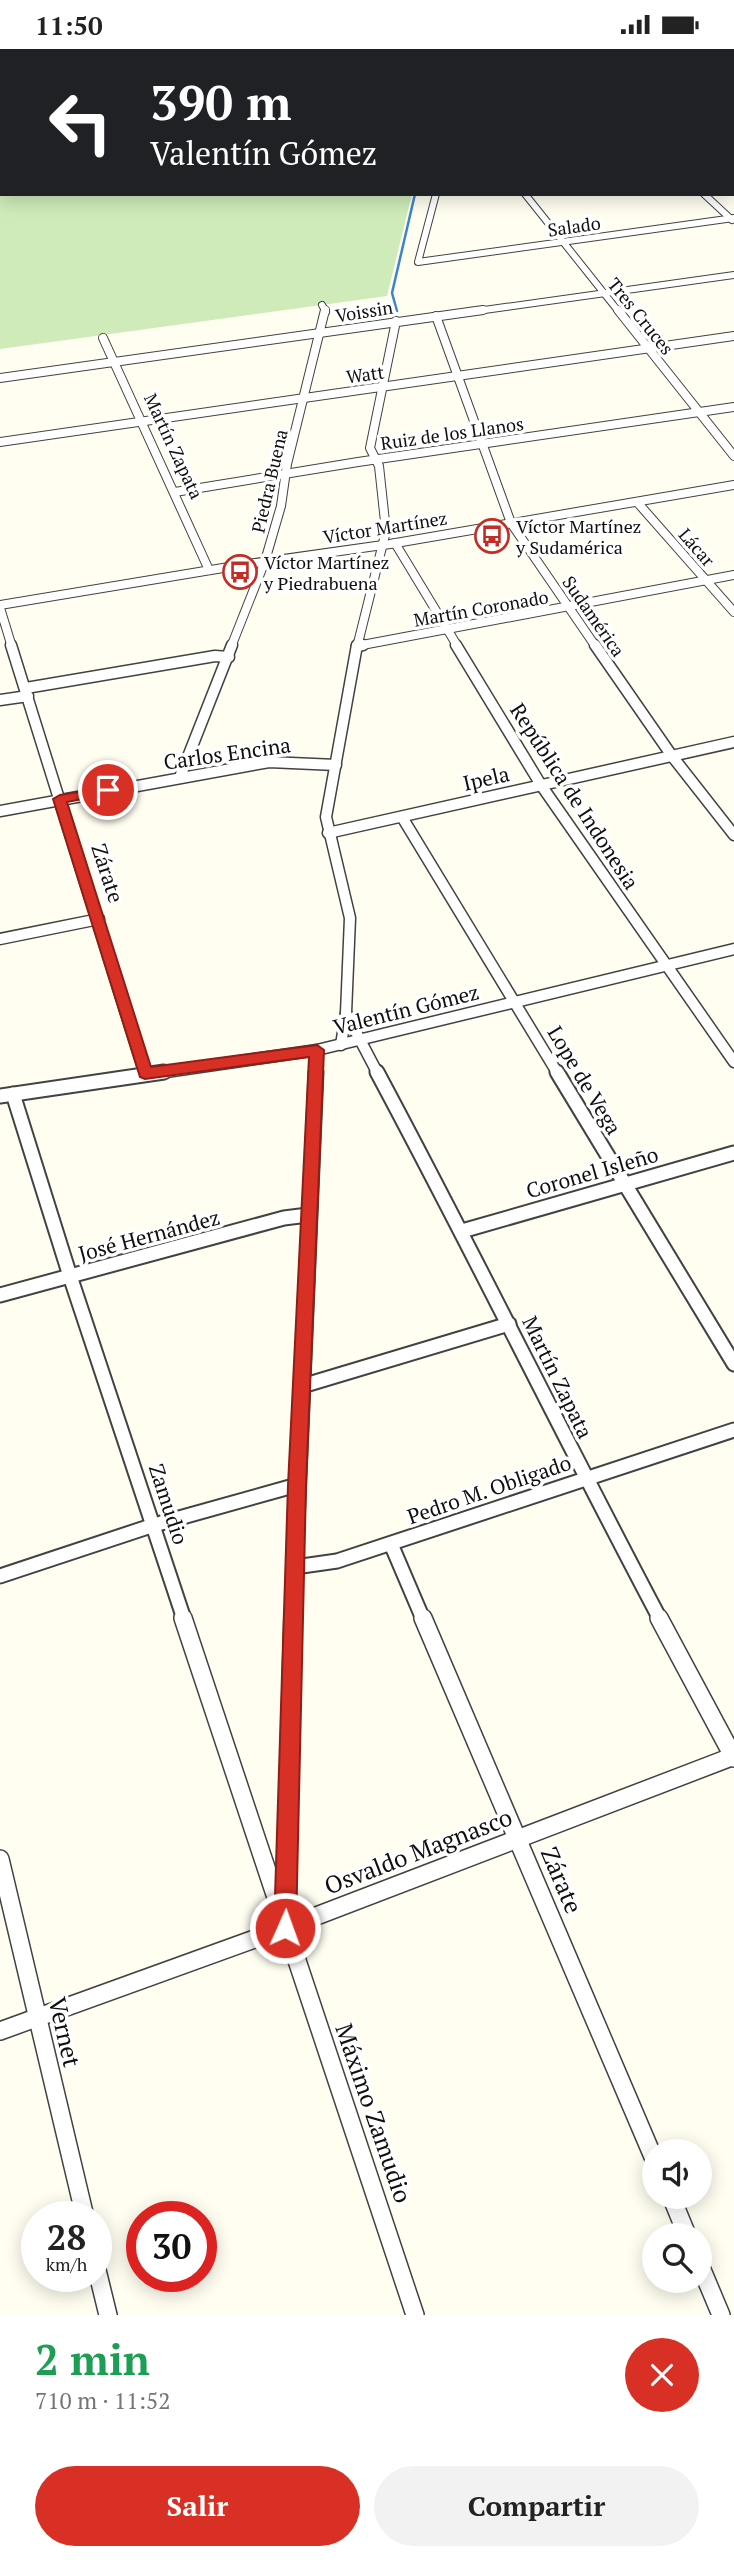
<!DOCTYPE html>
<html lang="es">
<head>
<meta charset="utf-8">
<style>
  :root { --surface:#fff; --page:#f2f2f2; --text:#222; --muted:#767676; --accent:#d93025 }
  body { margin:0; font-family:"PT Serif",serif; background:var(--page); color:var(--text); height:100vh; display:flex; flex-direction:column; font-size:26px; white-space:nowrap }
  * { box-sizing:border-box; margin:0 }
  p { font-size:23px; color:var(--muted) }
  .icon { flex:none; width:38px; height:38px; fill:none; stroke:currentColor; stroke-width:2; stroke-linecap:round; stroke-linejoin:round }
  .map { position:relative; height:2266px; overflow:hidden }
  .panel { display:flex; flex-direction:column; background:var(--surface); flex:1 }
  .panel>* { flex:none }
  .guide { position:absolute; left:0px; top:0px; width:735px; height:147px; box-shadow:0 4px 18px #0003; background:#202124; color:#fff; overflow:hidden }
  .tools { position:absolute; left:642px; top:2090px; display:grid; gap:14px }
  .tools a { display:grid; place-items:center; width:70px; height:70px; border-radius:50%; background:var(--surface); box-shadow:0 4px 18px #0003; font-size:35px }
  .speed { position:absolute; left:21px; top:2152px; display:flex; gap:14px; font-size:35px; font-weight:700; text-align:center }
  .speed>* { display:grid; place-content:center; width:91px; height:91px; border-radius:50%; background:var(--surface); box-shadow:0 4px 18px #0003; line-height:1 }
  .speed small { font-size:18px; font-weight:400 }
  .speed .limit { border:10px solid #d22; background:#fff; color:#111 }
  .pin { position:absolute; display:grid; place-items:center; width:60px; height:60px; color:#fff; margin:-30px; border:4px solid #fff; border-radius:50%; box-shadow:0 2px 7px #0007 }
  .me { position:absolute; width:77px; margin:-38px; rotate:2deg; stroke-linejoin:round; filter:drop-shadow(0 0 5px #0008) }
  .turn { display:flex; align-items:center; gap:24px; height:147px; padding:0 35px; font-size:32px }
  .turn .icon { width:91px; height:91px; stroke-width:2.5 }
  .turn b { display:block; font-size:49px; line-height:60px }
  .round { display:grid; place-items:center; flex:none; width:74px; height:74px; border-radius:37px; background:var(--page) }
  .summary { display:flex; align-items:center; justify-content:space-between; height:119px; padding:0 35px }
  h1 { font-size:42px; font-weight:700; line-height:52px; color:#1e9e55 }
  .button { display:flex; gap:14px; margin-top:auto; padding:14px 35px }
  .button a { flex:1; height:80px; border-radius:42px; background:var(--accent); color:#fff; font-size:28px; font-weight:700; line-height:80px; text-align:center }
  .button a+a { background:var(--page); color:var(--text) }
  .status { display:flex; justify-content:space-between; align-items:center; height:49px; padding:0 35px; background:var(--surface); direction:ltr }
  .status svg { height:19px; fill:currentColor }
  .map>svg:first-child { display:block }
</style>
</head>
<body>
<div class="status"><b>11:50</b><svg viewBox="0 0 49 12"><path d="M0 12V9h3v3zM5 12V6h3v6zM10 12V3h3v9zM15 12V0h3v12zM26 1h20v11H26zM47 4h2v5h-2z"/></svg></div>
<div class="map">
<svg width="734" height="2266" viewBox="0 0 734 2266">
  <rect width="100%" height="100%" fill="#fffef1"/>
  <polygon fill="#ceebb9" points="0,0 331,0 2,2 2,145 412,145 387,247 0,300"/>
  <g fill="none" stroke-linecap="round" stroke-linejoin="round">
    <polyline stroke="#3a84d0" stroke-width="2.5" points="397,262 392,244 415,145"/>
    <g stroke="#424242" stroke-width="8">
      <g id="minor-far4">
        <polyline points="548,0 550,2"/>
        <polyline points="696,0 698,2"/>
        <polyline points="505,2 519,0"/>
        <polyline points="436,145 418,213 734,169"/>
        <polyline points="525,145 619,263"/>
        <polyline points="704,145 732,171"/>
        <polyline points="322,256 326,263"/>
        <polyline points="470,263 734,226"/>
      </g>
    </g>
    <g stroke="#424242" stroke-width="10">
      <g id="minor-far3">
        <polyline points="618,261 734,407"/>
        <polyline points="436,267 511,474 596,598"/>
        <polyline points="103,289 209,521"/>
        <polyline points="0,329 483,261"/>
        <polyline points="0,393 734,287"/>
        <polyline points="175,443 358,413 734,358"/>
        <polyline points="637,453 734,563"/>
        <polyline points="395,494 458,598"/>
        <polyline points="0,556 241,516 390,495 734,436"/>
        <polyline points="0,559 12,598"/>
        <polyline points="357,597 734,526"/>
        <polyline points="231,598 265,512 281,457 287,415 325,261"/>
        <polyline points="357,598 386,482 379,417 370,399 396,272"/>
      </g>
    </g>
    <g stroke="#424242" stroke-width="13">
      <g id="minor-far2">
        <polyline points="11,596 145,1025"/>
        <polyline points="456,596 541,736 734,1013"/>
        <polyline points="595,596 672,707 734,786"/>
        <polyline points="357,597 363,596"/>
        <polyline points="26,639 215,607 229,608"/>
        <polyline points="0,651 28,647"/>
        <polyline points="180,728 232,596"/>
        <polyline points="0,762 269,713 336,716"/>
        <polyline points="402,768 558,1025"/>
        <polyline points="328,784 734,693"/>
        <polyline points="0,890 99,870"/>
        <polyline points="346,964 378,1025"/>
        <polyline points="341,996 346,964 350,869 326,768 357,596"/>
        <polyline points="152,1025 317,1001 734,900"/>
        <polyline points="316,1025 317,1001"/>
      </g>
    </g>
    <g stroke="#424242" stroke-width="17">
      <g id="minor-far1">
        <path d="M377,1023C474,1204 564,1389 660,1570"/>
        <polyline points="557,1023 734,1315"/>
        <polyline points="13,1045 70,1227 184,1570"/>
        <polyline points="0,1047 164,1023"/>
        <polyline points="462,1182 734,1104"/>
        <polyline points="0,1246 284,1169 308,1166"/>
        <polyline points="302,1337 509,1275"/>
        <polyline points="391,1495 423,1570"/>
        <polyline points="295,1518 337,1512 734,1381"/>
        <polyline points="0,1527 154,1476 297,1436"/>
        <polyline points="293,1570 316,1023"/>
      </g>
    </g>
    <g stroke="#424242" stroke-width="20">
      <g id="minor">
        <polyline points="183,1569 415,2266"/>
        <polyline points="423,1569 654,2110"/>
        <polyline points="659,1569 734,1709"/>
        <polyline points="0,1810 85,2168"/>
        <polyline points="285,1868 293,1569"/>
        <polyline points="0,1982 285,1879 734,1707"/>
        <polyline points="671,2147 687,2186"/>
        <polyline points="700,2216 721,2266"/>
        <polyline points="96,2217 108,2266"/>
      </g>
    </g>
    <use href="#minor-far4" stroke="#fff" stroke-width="6"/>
    <use href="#minor-far3" stroke="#fff" stroke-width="8"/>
    <use href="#minor-far2" stroke="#fff" stroke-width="10"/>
    <use href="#minor-far1" stroke="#fff" stroke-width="13"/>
    <use href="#minor" stroke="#fff" stroke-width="17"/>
  </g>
  <polygon fill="#d93025" stroke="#8d1f18" stroke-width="2" points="108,738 113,739 113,744 67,753 151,1018 317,996 324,1001 306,1436 296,1879 292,1886 285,1889 277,1886 274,1879 288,1436 309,1008 145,1030 140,1028 53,750 60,746"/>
  <defs>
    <g id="bus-ring" transform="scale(1.75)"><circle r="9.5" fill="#fff" stroke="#c22d24" stroke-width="1.5"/><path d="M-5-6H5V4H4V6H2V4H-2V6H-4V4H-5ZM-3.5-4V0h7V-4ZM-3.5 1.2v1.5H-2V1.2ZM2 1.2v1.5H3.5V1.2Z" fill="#c22d24"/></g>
  </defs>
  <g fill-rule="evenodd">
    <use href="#bus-ring" x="492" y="487"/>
    <use href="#bus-ring" x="240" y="523"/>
  </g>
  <g text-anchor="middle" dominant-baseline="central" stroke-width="7" stroke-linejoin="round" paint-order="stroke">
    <g font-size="18" fill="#0f0f0f" stroke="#fff">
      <text transform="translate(574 177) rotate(-8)">Salado</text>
      <text transform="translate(364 262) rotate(-9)">Voissin</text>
      <text transform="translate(641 267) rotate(51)">Tres Cruces</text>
      <text transform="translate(365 325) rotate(-8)">Watt</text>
      <text transform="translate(452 384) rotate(-8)">Ruiz de los Llanos</text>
      <text transform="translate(174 397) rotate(65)">Martín Zapata</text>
      <text transform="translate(269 432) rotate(-77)">Piedra Buena</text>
      <text transform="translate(385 478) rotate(-9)">Víctor Martínez</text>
      <text transform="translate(697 498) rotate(49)">Lácar</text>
      <text transform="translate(481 559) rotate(-10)">Martín Coronado</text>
      <text transform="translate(594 567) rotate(55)">Sudamérica</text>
    </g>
    <g font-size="18" fill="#0f0f0f" stroke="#fff" text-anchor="start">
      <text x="516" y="477">Víctor Martínez<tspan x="516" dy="21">y Sudamérica</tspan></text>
      <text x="264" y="513">Víctor Martínez<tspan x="264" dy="21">y Piedrabuena</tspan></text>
    </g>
    <g font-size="21" fill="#0f0f0f" stroke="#fff">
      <text transform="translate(227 704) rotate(-8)">Carlos Encina</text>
      <text transform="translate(486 729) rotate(-13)">Ipela</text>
      <text transform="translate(575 747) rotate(57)">República de Indonesia</text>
      <text transform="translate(108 824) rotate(72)">Zárate</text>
      <text transform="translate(406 960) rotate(-14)">Valentín Gómez</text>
      <text transform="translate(585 1031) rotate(59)">Lope de Vega</text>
      <text transform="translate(592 1123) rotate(-16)">Coronel Isleño</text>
      <text transform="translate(149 1186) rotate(-15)">José Hernández</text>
      <text transform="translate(558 1328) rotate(64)">Martín Zapata</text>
      <text transform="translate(489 1440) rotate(-19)">Pedro M. Obligado</text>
      <text transform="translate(169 1455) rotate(72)">Zamudio</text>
    </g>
    <g font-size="24" fill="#0f0f0f" stroke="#fff">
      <text transform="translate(418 1802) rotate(-21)">Osvaldo Magnasco</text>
      <text transform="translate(562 1831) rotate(67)">Zárate</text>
      <text transform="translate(65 1983) rotate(77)">Vernet</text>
      <text transform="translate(374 2064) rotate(71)">Máximo Zamudio</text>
    </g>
  </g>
</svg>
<div class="tools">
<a><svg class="icon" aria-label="sound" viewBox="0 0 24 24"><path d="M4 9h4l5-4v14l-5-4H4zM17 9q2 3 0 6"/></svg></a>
<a><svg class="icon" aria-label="search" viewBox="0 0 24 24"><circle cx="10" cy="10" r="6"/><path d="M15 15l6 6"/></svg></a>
</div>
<div class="speed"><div>28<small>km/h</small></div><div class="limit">30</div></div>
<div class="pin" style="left:108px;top:741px;background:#d93025"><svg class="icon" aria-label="arrive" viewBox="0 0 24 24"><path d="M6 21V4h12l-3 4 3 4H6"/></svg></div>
<svg class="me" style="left:285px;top:1879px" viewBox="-20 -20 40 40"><circle r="17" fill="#d93025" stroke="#fff" stroke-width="3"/><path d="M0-11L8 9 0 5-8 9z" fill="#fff"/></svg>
<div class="guide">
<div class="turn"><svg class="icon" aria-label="left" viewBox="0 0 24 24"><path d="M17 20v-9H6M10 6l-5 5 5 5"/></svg><div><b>390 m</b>Valentín Gómez</div></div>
</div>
</div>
<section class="panel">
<div class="summary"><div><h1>2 min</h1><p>710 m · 11:52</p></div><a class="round" style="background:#d93025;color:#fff"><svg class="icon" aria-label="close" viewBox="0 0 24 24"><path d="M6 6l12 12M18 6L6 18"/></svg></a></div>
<div class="button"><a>Salir</a><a>Compartir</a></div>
</section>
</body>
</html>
